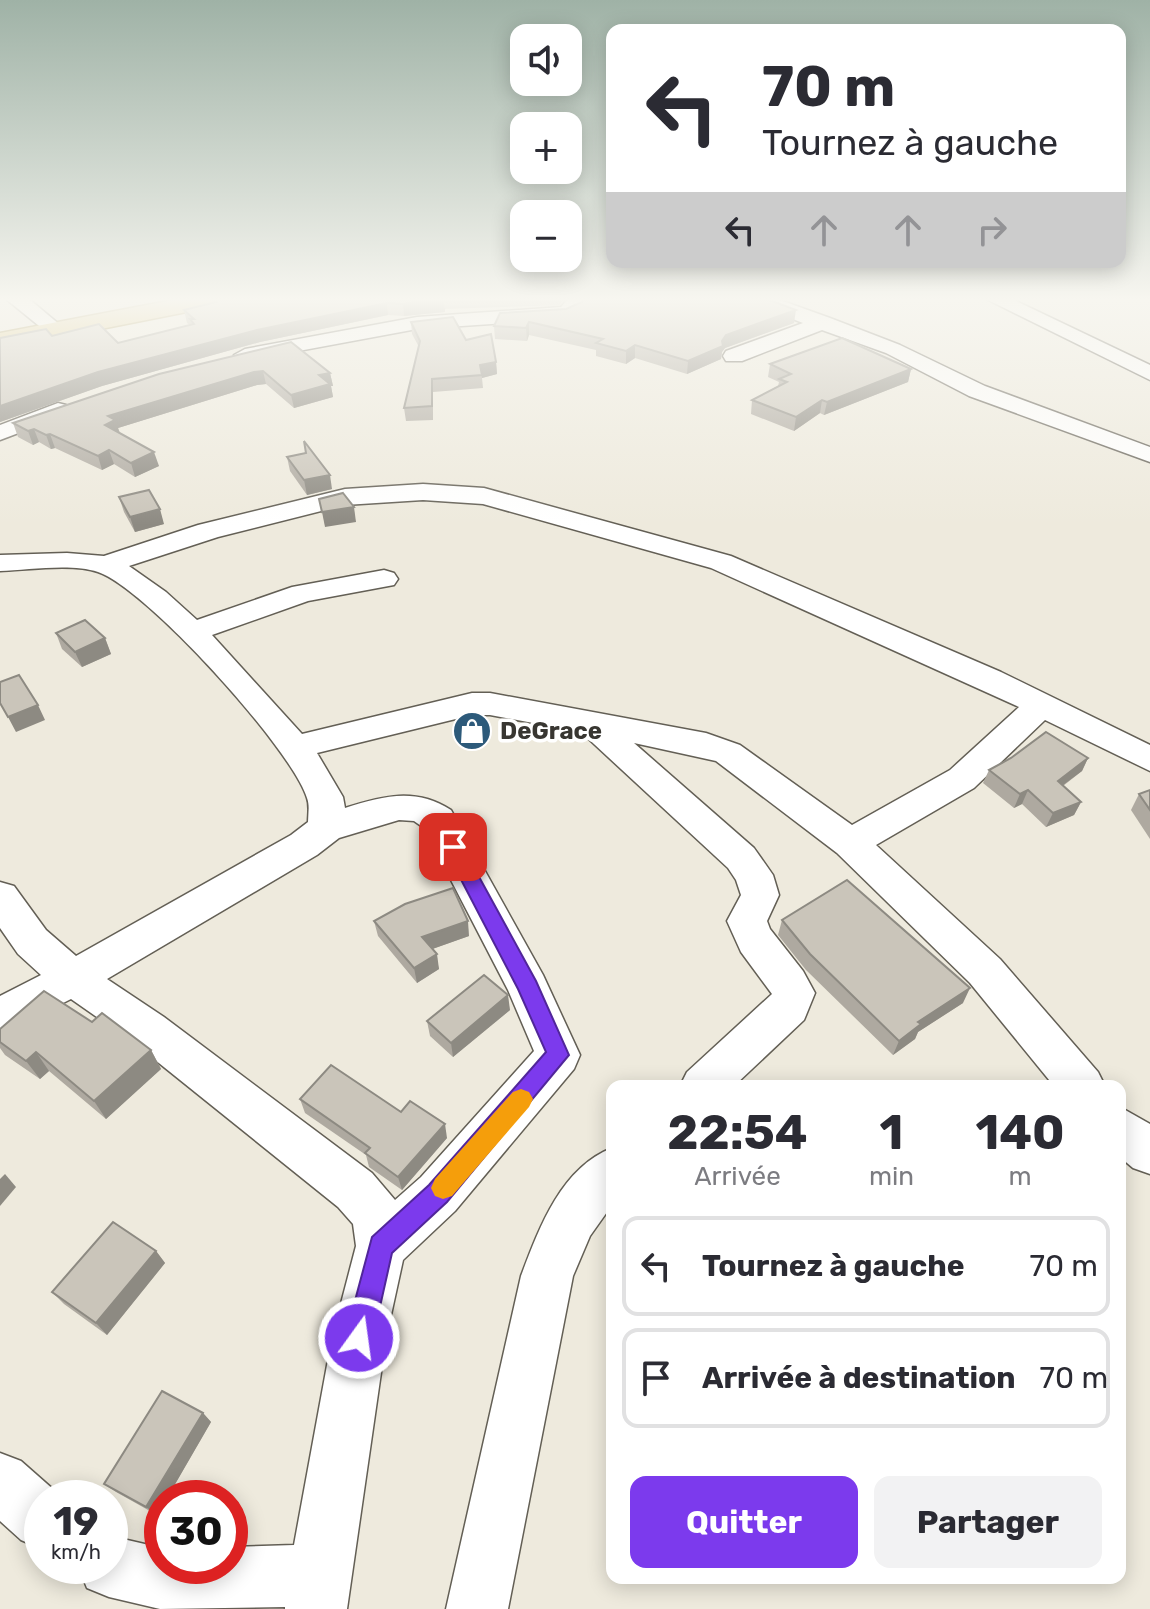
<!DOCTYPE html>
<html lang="fr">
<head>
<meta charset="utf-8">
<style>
  :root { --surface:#fff; --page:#f2f2f3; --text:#2b2b33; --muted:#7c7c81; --line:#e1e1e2; --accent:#7c3aed }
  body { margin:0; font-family:Rubik,sans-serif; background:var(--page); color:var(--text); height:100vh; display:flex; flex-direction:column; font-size:30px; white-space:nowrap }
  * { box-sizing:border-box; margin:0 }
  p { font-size:26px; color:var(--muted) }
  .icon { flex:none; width:44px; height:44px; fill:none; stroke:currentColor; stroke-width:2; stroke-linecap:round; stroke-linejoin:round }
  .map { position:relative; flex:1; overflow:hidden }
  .drawer { position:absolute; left:606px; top:1080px; width:520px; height:504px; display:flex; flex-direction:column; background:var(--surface); border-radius:16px; box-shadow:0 4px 20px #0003 }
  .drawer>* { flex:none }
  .top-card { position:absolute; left:606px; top:24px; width:520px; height:244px; border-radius:16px; box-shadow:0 4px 20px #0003; background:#fff; color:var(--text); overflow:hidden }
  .tools { position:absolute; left:510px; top:24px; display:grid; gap:16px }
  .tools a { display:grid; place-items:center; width:72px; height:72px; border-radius:16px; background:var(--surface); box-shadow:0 4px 20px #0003; font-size:40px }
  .speed { position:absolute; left:24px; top:1480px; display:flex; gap:16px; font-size:40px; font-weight:700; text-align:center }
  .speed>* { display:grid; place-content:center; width:104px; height:104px; border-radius:50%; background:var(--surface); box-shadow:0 4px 20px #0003; line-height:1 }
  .speed small { font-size:20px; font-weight:400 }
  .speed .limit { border:12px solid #d22; background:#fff; color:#111 }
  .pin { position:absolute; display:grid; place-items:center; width:68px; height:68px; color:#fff; margin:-34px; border-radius:16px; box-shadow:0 4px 12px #0006 }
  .me { position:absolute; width:88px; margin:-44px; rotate:14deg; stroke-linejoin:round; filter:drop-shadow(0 0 6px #0008) }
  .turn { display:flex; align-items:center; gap:28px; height:168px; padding:0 24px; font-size:36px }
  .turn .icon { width:104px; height:104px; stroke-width:2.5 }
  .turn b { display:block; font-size:56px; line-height:68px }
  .lanes { display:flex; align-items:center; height:76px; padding:0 24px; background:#0003; justify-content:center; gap:40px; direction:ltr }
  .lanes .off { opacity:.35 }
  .eta { display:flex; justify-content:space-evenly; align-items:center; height:136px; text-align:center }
  .eta b { font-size:48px; font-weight:700; line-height:56px }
  .action { display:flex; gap:16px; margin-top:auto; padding:16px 24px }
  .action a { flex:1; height:92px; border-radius:16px; background:var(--accent); color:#fff; font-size:32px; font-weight:700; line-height:92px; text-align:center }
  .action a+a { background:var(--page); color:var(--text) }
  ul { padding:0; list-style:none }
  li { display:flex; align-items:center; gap:24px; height:100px; margin:0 16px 12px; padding:0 8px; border:4px solid var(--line); border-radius:16px }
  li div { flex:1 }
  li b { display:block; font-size:30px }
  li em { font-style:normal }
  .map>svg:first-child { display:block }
</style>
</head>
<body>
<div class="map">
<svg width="1150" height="1609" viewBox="0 0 1150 1609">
  <rect width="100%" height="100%" fill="#eeeadd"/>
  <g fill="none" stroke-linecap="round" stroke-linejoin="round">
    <g stroke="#635f55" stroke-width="3">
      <g id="minor">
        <polygon points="6,299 29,299 66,330 63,334 49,334"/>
        <polygon points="568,299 588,299 581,312 566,319 417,329 245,361 234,355 245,349 417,317 561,307"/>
        <polygon points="748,299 777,299 830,318 900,345 985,386 1150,447 1150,462 969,396 886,353 822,330 742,361 726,361 723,356 726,351 803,323 751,303"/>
        <polygon points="986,299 1012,299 1150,365 1150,380"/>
        <polygon points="58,403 66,405 70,410 66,415 0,440 0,425"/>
        <path d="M423,484L484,488L731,556L1001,672L1150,745V771L1045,720L974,788L876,845L1000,959L1098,1072L1105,1086H1054L970,983L837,853L716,761L634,743L754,848L773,875L779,895L767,921L770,929L803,971L815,993L804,1020L734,1086H680L687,1072L772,994L741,952L727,921L741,895L736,880L728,868L581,732L490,715H472L317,753L343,797L345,808C382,796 416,787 451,810L543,975L580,1055L574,1069L455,1211L403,1260L386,1338L347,1609H285V1607L160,1609L109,1597L87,1588L78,1566H110V1536L162,1548V1566H230V1547L294,1545L332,1338L356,1246L353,1224L338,1207L134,1043L71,999L0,1035V996L41,975L18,954L0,928V882L14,886L46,930L76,956L291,835L308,822C308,814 310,806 307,798C292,749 146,588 98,572C72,563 27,570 0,571V555L67,553L104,556L198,525L345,489ZM423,500L483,504L711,568L1019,707L950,770L852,825L740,745L706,733L490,693H472L302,734L212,635L308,601L394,585L398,579L394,573L384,570L292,587L197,620L166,592L129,566L218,537L345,505ZM399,820L414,821L424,828L508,990L534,1051L421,1177L395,1200L372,1173L164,1017L107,979L317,855L339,838Z"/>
        <polygon points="1120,1107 1150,1124 1150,1174 1133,1168 1120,1157"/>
        <path d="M612,1148V1205L590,1236L573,1276L508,1609H446L521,1276C539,1228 561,1168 612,1148Z"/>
        <polygon points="0,1453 21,1461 63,1498 42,1498 42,1549 21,1540 0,1521"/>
      </g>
    </g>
    <g stroke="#947c2a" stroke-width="3">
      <polygon id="major" points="178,299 229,299 225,304 217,306 0,349 0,333"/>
    </g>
    <use href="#minor" fill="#fff" fill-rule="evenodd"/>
    <use href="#major" fill="#ddc77d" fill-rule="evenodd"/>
  </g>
  <g fill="#aea9a0">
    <polygon points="212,299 565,299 559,305 445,309 445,312 404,316 388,315 260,342 102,386 0,422 0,338 52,336 118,343 190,325 187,323 184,310 213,303"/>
    <polygon points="582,302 794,323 725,348 722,352 721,359 687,374 635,358 626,364 596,356 596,350 529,335 527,341 495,339 494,326 566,309"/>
    <polygon points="411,322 466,340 496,362 497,374 482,378 483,388 433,392 433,420 406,421 404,408 419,347 412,334"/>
    <polygon points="291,342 330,373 333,386 331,386 333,397 294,408 266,384 257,385 118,428 120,433 159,466 135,477 114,464 102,470 55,448 51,449 39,442 33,445 18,437 13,423"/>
    <polygon points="770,364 911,369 908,382 824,415 820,413 794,431 751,414 752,400 778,386 779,382 768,377"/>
    <polygon points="287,457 332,489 307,495 290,471"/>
    <polygon points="119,497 164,524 135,532 124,512"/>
    <polygon points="56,633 105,638 111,654 82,667 62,649"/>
    <polygon points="1011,758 1088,758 1082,771 1063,786 1081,802 1074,815 1046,827 1022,804 1014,808 983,783 989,770"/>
    <polygon points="1150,790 1150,839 1131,810 1139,794"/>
    <polygon points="782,920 963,1003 918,1032 915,1039 893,1055 806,970 778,935"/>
    <polygon points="374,921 469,936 432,949 439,969 417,983 378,936"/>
    <polygon points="510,1010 453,1057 430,1036 427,1021"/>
    <polygon points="92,1022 151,1050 161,1069 106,1119 49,1071 40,1079 5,1055 0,1048 0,1029"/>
    <polygon points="300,1099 401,1112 447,1138 402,1190 369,1167 366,1155 305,1113"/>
    <polygon points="156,1251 165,1263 107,1335 64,1304 52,1292"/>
    <polygon points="203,1413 211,1422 167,1498 162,1498 162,1507 157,1515 116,1492 104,1484"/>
  </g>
  <g fill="#8d8a82">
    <polygon points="444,299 445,312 404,316 403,304"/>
    <polygon points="387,303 388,315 260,342 102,386 0,422 0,406 98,372 257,330"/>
    <polygon points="796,310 794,323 725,348 722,352 721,359 687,374 688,361 726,335"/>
    <polygon points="529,322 529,335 527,341 526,328"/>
    <polygon points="635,345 635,358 626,364 626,351"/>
    <polygon points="496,362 497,374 482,378 480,365"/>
    <polygon points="911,369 908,382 824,415 827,402"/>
    <polygon points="263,371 266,384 257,385 118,428 120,434 105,425 108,416 254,372"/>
    <polygon points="330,373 333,386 331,386 333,397 294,408 291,395 319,375"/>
    <polygon points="822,400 820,413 794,431 796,417"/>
    <polygon points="34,429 39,442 33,445 28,431"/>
    <polygon points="50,434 55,448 51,449 46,435"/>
    <polygon points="109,450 114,464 102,470 98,456"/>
    <polygon points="154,452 159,466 135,477 131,463"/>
    <polygon points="330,475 332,489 307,495 304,480"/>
    <polygon points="354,507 356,522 325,527 322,512"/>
    <polygon points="160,509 164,524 135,532 130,517"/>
    <polygon points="105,638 111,654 82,667 75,652"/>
    <polygon points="38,705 45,720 16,732 8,717"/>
    <polygon points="1088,758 1082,771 1051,794 1058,781"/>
    <polygon points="1028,790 1022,804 1014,808 1020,794"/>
    <polygon points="1081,802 1074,815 1046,827 1053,813"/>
    <polygon points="468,921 469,936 424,952 422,937"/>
    <polygon points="437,954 439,969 417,983 414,968"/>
    <polygon points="970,988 963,1003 918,1032 915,1039 893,1055 899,1041 918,1022"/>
    <polygon points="508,995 510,1010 453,1057 451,1043"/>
    <polygon points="151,1050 161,1069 106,1119 94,1101"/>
    <polygon points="36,1052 49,1071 40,1079 26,1061"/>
    <polygon points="445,1124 447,1138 402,1190 398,1177"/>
    <polygon points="5,1174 16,1187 0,1206 0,1179"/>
    <polygon points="156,1251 165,1263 107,1335 96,1323"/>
    <polygon points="203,1413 211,1422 167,1498 162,1498 162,1507 157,1515 146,1507"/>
  </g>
  <g fill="#cac5ba" stroke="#8d8a82" stroke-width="2">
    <polygon points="213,299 442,299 403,304 387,303 257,330 98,372 0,406 0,338 46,329 52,336 99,324 118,343 194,324 190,319 194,319 184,310 216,302"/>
    <polygon points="584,299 767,299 796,310 726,335 722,341 723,346 688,361 635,345 626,351 596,343 603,339 529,322 526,328 494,326 500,313 566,309 582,302"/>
    <polygon points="453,317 466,340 491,334 496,362 480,365 482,375 432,379 432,406 404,408 420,341 411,322"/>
    <polygon points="842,338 911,369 827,402 822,400 796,417 752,400 787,382 779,379 791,374 770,364"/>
    <polygon points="291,342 330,373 319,375 330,384 291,395 263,371 254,372 108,416 115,420 105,425 154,452 131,463 109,450 98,456 50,434 46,435 34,429 28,431 13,423 159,374"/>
    <polygon points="304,441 330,475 304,480 287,457 306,453"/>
    <polygon points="149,490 160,509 130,517 119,497"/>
    <polygon points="343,493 354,507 322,512 319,499"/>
    <polygon points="85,620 105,638 75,652 56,633"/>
    <polygon points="19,675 38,705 8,717 0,703 0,682"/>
    <polygon points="1046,732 1088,758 1058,781 1081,802 1053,813 1028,790 1020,794 989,770 1011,758"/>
    <polygon points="1150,790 1150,810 1139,794"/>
    <polygon points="847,880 970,988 918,1022 921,1024 899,1041 810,954 782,920"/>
    <polygon points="453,888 468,921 422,937 437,954 414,968 374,921 405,904"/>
    <polygon points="484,975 508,995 451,1043 427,1021"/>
    <polygon points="44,991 92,1022 102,1013 151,1050 94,1101 36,1052 26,1061 0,1042 0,1029"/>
    <polygon points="331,1065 401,1112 410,1101 445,1124 398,1177 365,1153 370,1148 300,1099"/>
    <polygon points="113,1222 156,1251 96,1323 52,1292"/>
    <polygon points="162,1391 203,1413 146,1507 104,1484"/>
  </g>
  <linearGradient id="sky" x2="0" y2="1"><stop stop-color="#9fb2a6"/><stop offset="0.57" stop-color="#f7f6f0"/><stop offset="1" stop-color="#f7f6f0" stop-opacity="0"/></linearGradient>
  <rect width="1150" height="525" fill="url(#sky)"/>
  <polygon fill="#7c3aed" stroke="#51269a" stroke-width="2" points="453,840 460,842 536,981 569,1055 447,1202 392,1253 373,1338 369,1347 359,1351 349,1347 345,1338 372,1237 429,1185 546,1052 518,989 444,847"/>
  <polygon fill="#f59e0b" points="521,1089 529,1092 533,1099 529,1107 452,1196 443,1199 435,1196 431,1188 435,1179 513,1092"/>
  <defs>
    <g id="shop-disc" transform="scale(2)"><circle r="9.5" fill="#2d5a7a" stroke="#fff"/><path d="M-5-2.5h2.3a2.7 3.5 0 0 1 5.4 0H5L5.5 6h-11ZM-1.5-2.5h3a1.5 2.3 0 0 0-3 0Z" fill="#fff"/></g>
  </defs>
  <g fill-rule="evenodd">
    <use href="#shop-disc" x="472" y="731"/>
  </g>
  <g text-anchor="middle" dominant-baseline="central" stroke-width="7" stroke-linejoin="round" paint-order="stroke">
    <g font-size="24" font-weight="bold" fill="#383631" stroke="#fff" text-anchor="start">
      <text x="500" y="731">DeGrace</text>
    </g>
  </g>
</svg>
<div class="tools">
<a><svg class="icon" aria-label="sound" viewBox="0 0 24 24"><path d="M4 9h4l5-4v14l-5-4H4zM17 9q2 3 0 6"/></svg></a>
<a>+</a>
<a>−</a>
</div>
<div class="speed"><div>19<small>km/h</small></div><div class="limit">30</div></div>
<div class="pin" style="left:453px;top:847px;background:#d93025"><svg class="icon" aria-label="arrive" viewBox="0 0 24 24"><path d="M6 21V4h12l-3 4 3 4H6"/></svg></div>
<svg class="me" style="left:359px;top:1338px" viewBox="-20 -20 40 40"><circle r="17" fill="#7c3aed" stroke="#fff" stroke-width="3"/><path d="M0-11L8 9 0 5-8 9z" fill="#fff"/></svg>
<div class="top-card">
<div class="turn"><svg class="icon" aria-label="left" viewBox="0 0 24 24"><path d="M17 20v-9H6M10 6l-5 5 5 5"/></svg><div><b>70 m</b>Tournez à gauche</div></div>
<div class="lanes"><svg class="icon" aria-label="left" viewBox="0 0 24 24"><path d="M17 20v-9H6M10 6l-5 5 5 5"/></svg><svg class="icon off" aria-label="ahead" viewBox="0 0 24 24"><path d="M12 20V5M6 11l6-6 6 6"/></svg><svg class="icon off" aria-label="ahead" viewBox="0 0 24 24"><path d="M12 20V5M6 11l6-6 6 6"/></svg><svg class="icon off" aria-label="right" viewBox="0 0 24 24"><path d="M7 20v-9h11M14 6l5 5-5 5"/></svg></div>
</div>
<section class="drawer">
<div class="eta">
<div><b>22:54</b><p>Arrivée</p></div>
<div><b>1</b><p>min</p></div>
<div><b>140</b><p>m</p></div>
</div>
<ul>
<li><svg class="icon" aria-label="left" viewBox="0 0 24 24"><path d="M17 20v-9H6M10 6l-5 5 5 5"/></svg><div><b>Tournez à gauche</b></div><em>70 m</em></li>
<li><svg class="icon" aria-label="arrive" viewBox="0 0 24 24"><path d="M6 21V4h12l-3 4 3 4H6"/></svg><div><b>Arrivée à destination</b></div><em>70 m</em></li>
</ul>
<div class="action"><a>Quitter</a><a>Partager</a></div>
</section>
</div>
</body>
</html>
